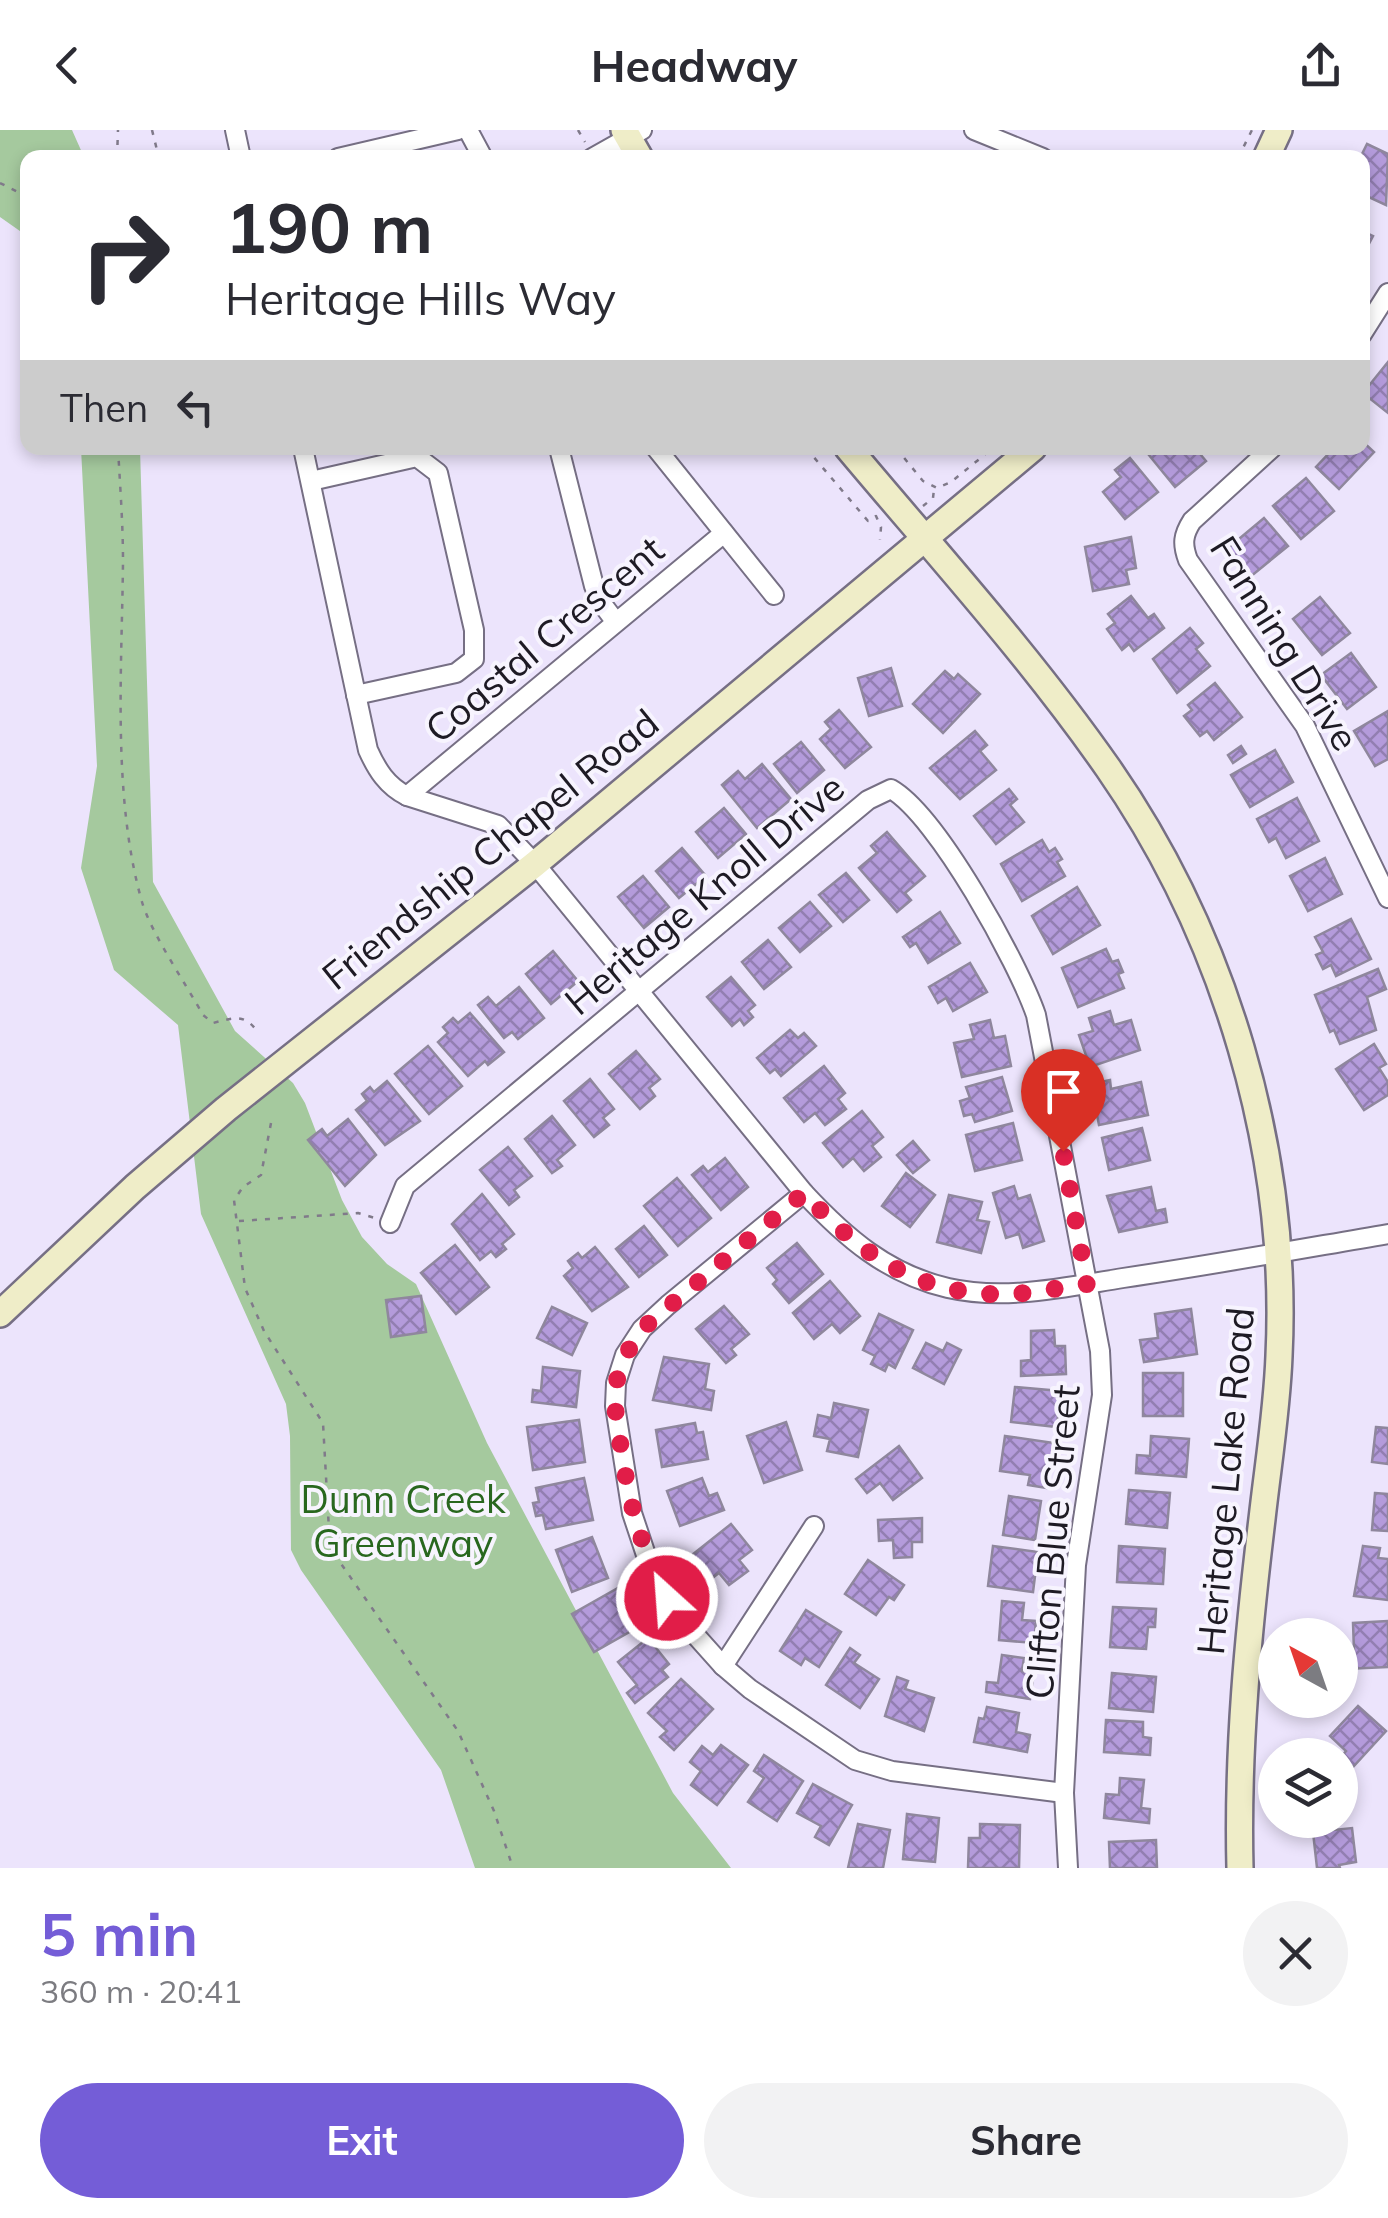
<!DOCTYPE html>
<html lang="en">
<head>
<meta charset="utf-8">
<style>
  :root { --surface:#fff; --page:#f2f2f3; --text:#2b2b33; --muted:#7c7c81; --accent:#745dd7 }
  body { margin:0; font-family:Mulish,sans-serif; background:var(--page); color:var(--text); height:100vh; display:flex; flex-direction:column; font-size:38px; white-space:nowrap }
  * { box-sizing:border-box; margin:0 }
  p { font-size:32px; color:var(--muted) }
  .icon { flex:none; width:55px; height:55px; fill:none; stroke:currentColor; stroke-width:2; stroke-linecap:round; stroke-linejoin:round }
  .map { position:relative; height:1738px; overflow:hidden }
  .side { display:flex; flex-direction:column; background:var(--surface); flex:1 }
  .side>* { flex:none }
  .hud { position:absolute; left:20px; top:20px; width:1350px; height:305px; border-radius:20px; box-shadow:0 5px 15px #0003; background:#fff; color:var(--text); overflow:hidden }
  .needle { width:65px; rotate:320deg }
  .fabs { position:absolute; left:1258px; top:1488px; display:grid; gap:20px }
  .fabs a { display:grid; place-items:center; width:100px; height:100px; border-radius:50%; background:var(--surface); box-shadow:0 5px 15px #0003; font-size:50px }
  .pin { position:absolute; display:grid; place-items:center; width:85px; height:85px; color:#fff; margin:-102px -42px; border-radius:50% 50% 50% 0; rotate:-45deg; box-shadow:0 0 10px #0007 }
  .pin .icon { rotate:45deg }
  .me { position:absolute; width:110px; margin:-55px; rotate:334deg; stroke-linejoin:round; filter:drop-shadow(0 0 8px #0008) }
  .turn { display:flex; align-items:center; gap:35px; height:210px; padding:0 40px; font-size:45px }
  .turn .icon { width:130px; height:130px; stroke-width:2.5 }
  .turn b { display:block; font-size:70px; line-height:85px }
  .then { display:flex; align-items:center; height:95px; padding:0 40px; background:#0003; gap:20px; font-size:38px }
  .round { display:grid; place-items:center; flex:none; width:105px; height:105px; border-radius:52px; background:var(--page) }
  .overview { display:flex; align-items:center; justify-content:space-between; height:170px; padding:0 40px }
  h1 { font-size:60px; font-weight:700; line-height:75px; color:var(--accent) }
  .button { display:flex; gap:20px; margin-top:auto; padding:20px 40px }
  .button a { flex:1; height:115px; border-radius:60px; background:var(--accent); color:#fff; font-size:40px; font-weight:700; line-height:115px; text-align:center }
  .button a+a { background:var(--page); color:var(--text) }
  header { display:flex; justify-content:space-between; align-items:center; height:130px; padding:0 40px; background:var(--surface); font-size:45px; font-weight:700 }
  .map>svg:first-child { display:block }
</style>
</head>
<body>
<header><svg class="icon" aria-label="back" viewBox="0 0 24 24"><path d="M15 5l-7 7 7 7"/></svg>Headway<svg class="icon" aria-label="share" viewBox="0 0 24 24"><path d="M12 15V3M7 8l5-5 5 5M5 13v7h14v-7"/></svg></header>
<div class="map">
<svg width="1388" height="1738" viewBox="0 0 1388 1738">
  <defs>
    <pattern id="building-cross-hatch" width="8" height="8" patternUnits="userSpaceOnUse" patternTransform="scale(2.5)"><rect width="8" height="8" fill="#b49bdb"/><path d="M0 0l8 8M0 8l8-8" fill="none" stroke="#927eb1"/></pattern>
  </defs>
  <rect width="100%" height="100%" fill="#ece4fc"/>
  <g fill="#a5c99e">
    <polygon points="0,0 72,0 84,27 28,28 27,106 0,87"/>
    <polygon points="81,318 140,318 153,752 235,901 293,953 305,973 342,1070 362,1107 387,1134 416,1154 487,1313 673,1663 731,1738 475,1738 441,1640 301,1440 291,1420 290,1306 286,1274 201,1084 178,895 114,840 81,738 97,636"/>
  </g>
  <g fill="url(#building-cross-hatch)" stroke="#8f879d" stroke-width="2.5">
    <polygon points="1367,14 1388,24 1386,75 1362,64 1362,28 1357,28 1361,26"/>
    <polygon points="1362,101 1373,106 1362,127"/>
    <polygon points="1388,232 1388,283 1363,263"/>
    <polygon points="1362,311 1374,322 1339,359 1316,337 1334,318 1362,318"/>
    <polygon points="1146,318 1195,318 1206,331 1175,357 1144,319"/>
    <polygon points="1130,328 1158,362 1125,389 1103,362 1121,347 1115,340"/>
    <polygon points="1306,348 1334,381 1301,409 1273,376"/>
    <polygon points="1264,388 1288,416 1250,447 1227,419"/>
    <polygon points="1131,407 1136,438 1126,440 1129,454 1093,461 1085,417"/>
    <polygon points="1131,466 1148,488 1154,484 1164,498 1134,521 1129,514 1122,520 1107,499 1115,493 1108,484"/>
    <polygon points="1320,467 1350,503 1322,525 1293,489"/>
    <polygon points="1190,498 1203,513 1196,519 1210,536 1177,563 1153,529"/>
    <polygon points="1351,523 1376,557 1347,579 1321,545"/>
    <polygon points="891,538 902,576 869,586 858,548"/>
    <polygon points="945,541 954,549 958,544 980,564 943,603 913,574"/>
    <polygon points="1215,553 1242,587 1214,610 1207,601 1200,606 1184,586 1192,580 1188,575"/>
    <polygon points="839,580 871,617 845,638 820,609 831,599 825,592"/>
    <polygon points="1388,581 1388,629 1375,636 1354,601"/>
    <polygon points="975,601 987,615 980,621 996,640 960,669 930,638"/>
    <polygon points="801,612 824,640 797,663 774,634"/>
    <polygon points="1241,616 1246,624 1233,633 1228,625"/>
    <polygon points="1275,620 1293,652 1250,677 1231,645"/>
    <polygon points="762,634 791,669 757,698 722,655 738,641 745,649"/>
    <polygon points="1009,659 1017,669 1010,675 1024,692 996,714 974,686"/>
    <polygon points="1297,668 1319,711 1286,728 1276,708 1269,712 1257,689"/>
    <polygon points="724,678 746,704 718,728 696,702"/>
    <polygon points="887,702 925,746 905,763 911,770 897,782 859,738 877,723 871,716"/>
    <polygon points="1042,710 1049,722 1055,718 1062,729 1057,732 1065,746 1022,771 1001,734"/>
    <polygon points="682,718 706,746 679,768 656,741"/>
    <polygon points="1325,728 1342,764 1308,781 1290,746"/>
    <polygon points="846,743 869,770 843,792 819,765"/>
    <polygon points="643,746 669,777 644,798 618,767"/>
    <polygon points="1077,757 1100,795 1053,824 1032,786"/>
    <polygon points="810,772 831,796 800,822 779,798"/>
    <polygon points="940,782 960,813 928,833 916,813 910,817 903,807"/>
    <polygon points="1351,789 1371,829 1336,846 1331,835 1323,839 1316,825 1323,822 1315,807"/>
    <polygon points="768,810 791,837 764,859 742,832"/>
    <polygon points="1106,819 1112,832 1118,830 1123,842 1118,844 1124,858 1078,877 1062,838"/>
    <polygon points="553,821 578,851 551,874 526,844"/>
    <polygon points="970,833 987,862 953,881 946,868 938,873 929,857"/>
    <polygon points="1378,839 1386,859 1367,867 1376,900 1340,914 1334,900 1330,902 1315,865"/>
    <polygon points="731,847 755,875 748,881 753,887 744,895 740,889 732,896 707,867"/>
    <polygon points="519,857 544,888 518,909 512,902 504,908 478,875 488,867 496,876"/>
    <polygon points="1110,881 1114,895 1131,890 1140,920 1090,937 1079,905 1093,901 1089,888"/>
    <polygon points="470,883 504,922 488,935 485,931 468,946 438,912 448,903 443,897 453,888 458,893"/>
    <polygon points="990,890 994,908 1005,906 1011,936 962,947 954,913 974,909 970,895"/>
    <polygon points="790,900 798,908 804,903 816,916 781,946 775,939 770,943 757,928"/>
    <polygon points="1374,914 1386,934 1379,938 1388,952 1388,965 1364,980 1336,939"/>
    <polygon points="428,916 462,956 429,984 395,944"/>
    <polygon points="636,921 660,949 649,958 655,966 640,979 609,944"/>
    <polygon points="824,936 845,963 838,969 846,979 825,995 815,983 804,992 784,968"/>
    <polygon points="1002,947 1012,981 975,992 972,984 964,986 960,971 970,968 966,957"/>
    <polygon points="590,949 614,979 603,988 609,995 594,1007 564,971"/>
    <polygon points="1110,950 1111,959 1141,952 1148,985 1099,995 1091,954"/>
    <polygon points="387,951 420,991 385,1015 356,980 367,971 362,964 370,957 374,962"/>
    <polygon points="862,981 883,1007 872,1016 881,1027 864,1041 853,1028 843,1037 823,1013"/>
    <polygon points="552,986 575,1015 557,1030 562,1036 552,1043 525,1009"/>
    <polygon points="348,989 376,1025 345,1056 308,1010 322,999 327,1006"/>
    <polygon points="1013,993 1022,1030 975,1041 966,1005"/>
    <polygon points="1142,998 1150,1030 1109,1040 1102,1008"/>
    <polygon points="913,1011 929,1030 913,1043 897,1025"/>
    <polygon points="508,1017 532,1046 514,1060 519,1067 509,1075 480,1040"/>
    <polygon points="725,1028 748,1057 721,1080 692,1045 703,1036 708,1042"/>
    <polygon points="906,1043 935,1065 910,1097 882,1076"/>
    <polygon points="677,1048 711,1088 678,1116 644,1076"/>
    <polygon points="1014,1056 1018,1069 1030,1065 1044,1111 1023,1118 1019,1104 1006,1108 993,1063"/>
    <polygon points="1151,1057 1156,1081 1165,1079 1167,1092 1119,1102 1107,1066"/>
    <polygon points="482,1064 514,1104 502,1114 506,1119 496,1127 491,1121 480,1130 452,1094"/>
    <polygon points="949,1065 982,1072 977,1090 989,1092 981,1123 937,1112"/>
    <polygon points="644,1096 667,1125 639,1147 616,1119"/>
    <polygon points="797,1113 823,1144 789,1173 773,1154 777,1150 767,1138"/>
    <polygon points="455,1115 489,1157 456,1184 421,1143"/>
    <polygon points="595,1117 628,1157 592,1181 564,1146 573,1138 568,1131 578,1123 582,1128"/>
    <polygon points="830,1151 860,1186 840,1203 832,1194 814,1209 793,1183"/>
    <polygon points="421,1166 426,1202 391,1207 386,1170"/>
    <polygon points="724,1176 749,1204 731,1219 736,1225 726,1233 696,1199"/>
    <polygon points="552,1177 587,1193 572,1225 537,1208"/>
    <polygon points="1191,1179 1197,1224 1144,1232 1140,1210 1158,1208 1155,1184"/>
    <polygon points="879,1184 913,1200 895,1238 888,1234 885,1241 871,1234 875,1226 863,1220"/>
    <polygon points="1054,1200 1055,1216 1065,1216 1066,1244 1021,1246 1021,1231 1031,1230 1031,1201"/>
    <polygon points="926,1213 943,1221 947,1213 961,1220 944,1254 913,1238"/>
    <polygon points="664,1227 709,1234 705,1259 714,1261 711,1280 653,1270"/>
    <polygon points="543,1237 580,1241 576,1277 532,1272 533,1260 541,1261"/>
    <rect x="1143" y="1243" width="40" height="43"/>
    <polygon points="1015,1257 1060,1261 1057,1297 1011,1292"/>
    <polygon points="834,1273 868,1280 858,1327 827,1321 830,1309 814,1306 818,1285 831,1288"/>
    <polygon points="579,1290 585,1332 533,1340 527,1297"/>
    <polygon points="786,1292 802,1340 764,1353 747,1306"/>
    <polygon points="695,1293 697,1303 703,1302 708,1329 662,1337 656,1300"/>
    <polygon points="1376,1297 1388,1298 1388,1334 1372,1332"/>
    <polygon points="1005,1306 1054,1313 1047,1358 1028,1355 1030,1345 1000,1341"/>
    <polygon points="1151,1306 1189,1309 1186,1347 1136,1343 1137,1325 1150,1326"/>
    <polygon points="899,1316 922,1348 893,1370 880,1353 867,1363 856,1349"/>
    <polygon points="584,1348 593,1390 546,1399 543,1385 536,1386 533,1373 539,1372 536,1358"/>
    <polygon points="702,1348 709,1366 717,1363 724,1380 680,1396 667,1361"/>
    <polygon points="1129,1360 1170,1363 1167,1398 1126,1394"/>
    <polygon points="1375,1363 1388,1364 1388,1401 1372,1400"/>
    <polygon points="1009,1366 1041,1371 1035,1410 1003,1405"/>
    <polygon points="922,1388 922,1412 912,1412 912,1427 894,1428 893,1410 879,1411 878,1390"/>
    <polygon points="731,1394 752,1420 739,1430 748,1441 729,1455 719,1443 711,1449 692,1425"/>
    <polygon points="592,1407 608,1448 572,1462 556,1420"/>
    <polygon points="993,1416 1038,1422 1033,1462 988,1456"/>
    <polygon points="1119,1416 1165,1419 1163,1454 1117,1452"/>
    <polygon points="1363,1416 1380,1418 1378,1428 1388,1429 1388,1470 1354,1466"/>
    <polygon points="868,1430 904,1455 894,1470 889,1467 876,1485 845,1464"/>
    <polygon points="618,1458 640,1496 594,1522 572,1484"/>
    <polygon points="1002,1471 1024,1473 1022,1490 1036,1491 1034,1513 999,1510"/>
    <polygon points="1113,1477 1156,1479 1155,1497 1148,1497 1146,1519 1110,1517"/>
    <polygon points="806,1480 841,1502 819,1537 805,1528 801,1535 780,1521"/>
    <polygon points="1388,1491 1388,1537 1346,1539 1345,1522 1354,1521 1353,1493"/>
    <polygon points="648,1508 669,1534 662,1540 668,1547 635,1573 627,1563 637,1555 618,1532"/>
    <polygon points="850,1518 860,1525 854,1533 879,1549 860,1578 826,1555"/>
    <polygon points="1002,1525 1024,1528 1022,1541 1034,1543 1030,1569 986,1562 987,1552 998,1553"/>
    <polygon points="1112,1543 1156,1547 1153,1582 1109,1578"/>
    <polygon points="897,1547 908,1551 905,1559 934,1568 924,1601 885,1586"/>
    <polygon points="681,1549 713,1579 674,1620 660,1607 667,1601 648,1583"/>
    <polygon points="1358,1576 1386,1601 1353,1637 1341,1627 1346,1621 1330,1606"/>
    <polygon points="987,1577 1019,1583 1016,1602 1030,1605 1027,1622 974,1612 979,1588 984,1589"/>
    <polygon points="1106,1590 1143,1592 1143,1607 1151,1608 1150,1625 1104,1622"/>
    <polygon points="721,1615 748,1635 717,1675 691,1655 701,1641 690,1632 702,1616 713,1625"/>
    <polygon points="764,1625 803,1651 777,1691 748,1672 764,1648 754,1641"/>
    <polygon points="1120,1648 1144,1650 1141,1678 1150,1679 1149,1693 1104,1688 1106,1664 1119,1665"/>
    <polygon points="813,1654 852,1675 829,1715 815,1707 821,1696 797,1683"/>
    <polygon points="907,1684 939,1688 935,1732 903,1729"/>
    <polygon points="858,1694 890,1700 883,1738 848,1738"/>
    <polygon points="980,1694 1020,1695 1019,1738 968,1738 969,1708 980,1708"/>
    <polygon points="1352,1698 1356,1732 1339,1735 1340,1738 1317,1738 1313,1702"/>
    <polygon points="1156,1710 1157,1738 1110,1738 1109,1712"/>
  </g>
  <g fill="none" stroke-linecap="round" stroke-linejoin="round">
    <g stroke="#766f84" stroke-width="22">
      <g id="street">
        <polyline points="235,0 241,28"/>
        <polyline points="468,0 483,28"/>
        <polyline points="974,0 1043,28"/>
        <polyline points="338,28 458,0"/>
        <polyline points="592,28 642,0"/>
        <polyline points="1362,204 1388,163"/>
        <path d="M303,318L368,620C377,640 387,656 407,666L498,695L535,734L804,1063C845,1107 887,1144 948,1158C1006,1171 1066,1157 1123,1148C1212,1135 1300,1119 1388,1104"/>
        <polyline points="559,318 594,456 600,471 615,491"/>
        <polyline points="656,318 774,465"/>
        <path d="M1272,318L1192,391C1183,405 1182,414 1188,430L1305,596L1388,768"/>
        <polyline points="311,351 417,327 438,343 474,500 474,529 456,543 356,565"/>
        <polyline points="407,666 724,403"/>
        <polyline points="804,1063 668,1175 642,1199 625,1225 616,1253 615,1276 632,1383 650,1437 689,1498 723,1536 750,1559 855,1630 892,1641 1064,1663"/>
        <path d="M390,1093L405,1056L868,670L891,659C938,686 1018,833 1036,885L1100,1221L1102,1265L1076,1435L1064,1663L1068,1738"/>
        <polyline points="723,1536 814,1396"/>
      </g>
    </g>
    <g stroke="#766f84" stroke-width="30">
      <g id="secondary">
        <polyline points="624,0 640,28"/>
        <polyline points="1266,28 1279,0"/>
        <path d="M848,318C936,423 1029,525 1108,638C1225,806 1289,1021 1279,1226C1277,1280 1268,1335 1262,1389C1248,1505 1237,1621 1240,1738"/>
        <polyline points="0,1184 135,1057 226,979 535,734 1033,318"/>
      </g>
    </g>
    <g stroke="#807a8a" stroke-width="2.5" stroke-dasharray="5 8" stroke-linecap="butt">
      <polyline points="152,0 159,28"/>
      <polyline points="578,0 585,12"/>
      <polyline points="678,27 678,28"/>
      <polyline points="117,28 118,0"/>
      <polyline points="1238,28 1252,0"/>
      <polyline points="0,53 28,67"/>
      <path d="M118,318C120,355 123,394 123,431C122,539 112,667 142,772C151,803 186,854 203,885L213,893C233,888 244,883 257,901"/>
      <polyline points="806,318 868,391 876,386 881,397 880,410"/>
      <polyline points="896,318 923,351 937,358 951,352 993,318"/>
      <polyline points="923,376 933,368 934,359"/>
      <polyline points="271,993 261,1045 243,1057 234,1070 245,1158 264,1201 323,1293 330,1418 458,1601 494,1681 513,1738"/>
      <polyline points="239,1091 358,1083 375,1088"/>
    </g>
    <use href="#street" stroke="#fff" stroke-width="18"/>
    <use href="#secondary" stroke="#efedc8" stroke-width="25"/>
  </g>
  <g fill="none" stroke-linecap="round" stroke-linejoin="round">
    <path stroke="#e11d48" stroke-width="18" stroke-dasharray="0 32.4" d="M667,1468C641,1419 629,1372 621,1318C618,1298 613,1277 616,1256C619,1234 630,1217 642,1199L804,1063C861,1125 922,1168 1011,1164C1036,1163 1062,1157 1087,1154L1063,1021"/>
  </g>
  <g text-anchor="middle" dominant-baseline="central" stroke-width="8" stroke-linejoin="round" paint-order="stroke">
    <g font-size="38" fill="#1e1b24" stroke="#f7f4fe">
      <text transform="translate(544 509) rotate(-40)">Coastal Crescent</text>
      <text transform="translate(1285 513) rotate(58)">Fanning Drive</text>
      <text transform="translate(490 719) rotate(-39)">Friendship Chapel Road</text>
      <text transform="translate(704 764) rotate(-40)">Heritage Knoll Drive</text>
      <text transform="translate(1225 1351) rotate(-85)">Heritage Lake Road</text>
      <text transform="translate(1052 1412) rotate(-85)">Clifton Blue Street</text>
    </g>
    <g font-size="38" fill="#28671e" stroke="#f7f4fe">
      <text x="403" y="1369">Dunn Creek<tspan x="403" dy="44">Greenway</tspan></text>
    </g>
  </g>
</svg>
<div class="fabs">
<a><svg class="needle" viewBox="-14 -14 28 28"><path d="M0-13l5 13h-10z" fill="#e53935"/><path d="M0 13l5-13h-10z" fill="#7c7c81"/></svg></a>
<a><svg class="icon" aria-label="layers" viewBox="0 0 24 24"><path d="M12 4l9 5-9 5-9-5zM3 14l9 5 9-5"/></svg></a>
</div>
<div class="pin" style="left:1063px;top:1021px;background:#d93025"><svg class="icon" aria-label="arrive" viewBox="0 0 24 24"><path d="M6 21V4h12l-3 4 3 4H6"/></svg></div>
<svg class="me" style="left:667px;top:1468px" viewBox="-20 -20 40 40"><circle r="17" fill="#e11d48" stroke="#fff" stroke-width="3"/><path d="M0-11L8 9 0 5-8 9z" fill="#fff"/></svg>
<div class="hud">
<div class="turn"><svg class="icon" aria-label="right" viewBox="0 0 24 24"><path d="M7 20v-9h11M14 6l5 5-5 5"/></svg><div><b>190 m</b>Heritage Hills Way</div></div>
<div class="then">Then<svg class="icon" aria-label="left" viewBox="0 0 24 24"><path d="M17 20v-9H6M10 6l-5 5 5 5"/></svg></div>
</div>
</div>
<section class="side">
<div class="overview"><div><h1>5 min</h1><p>360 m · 20:41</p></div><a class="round"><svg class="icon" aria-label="close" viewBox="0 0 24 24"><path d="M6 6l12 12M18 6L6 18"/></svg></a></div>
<div class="button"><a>Exit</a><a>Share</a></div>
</section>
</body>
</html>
